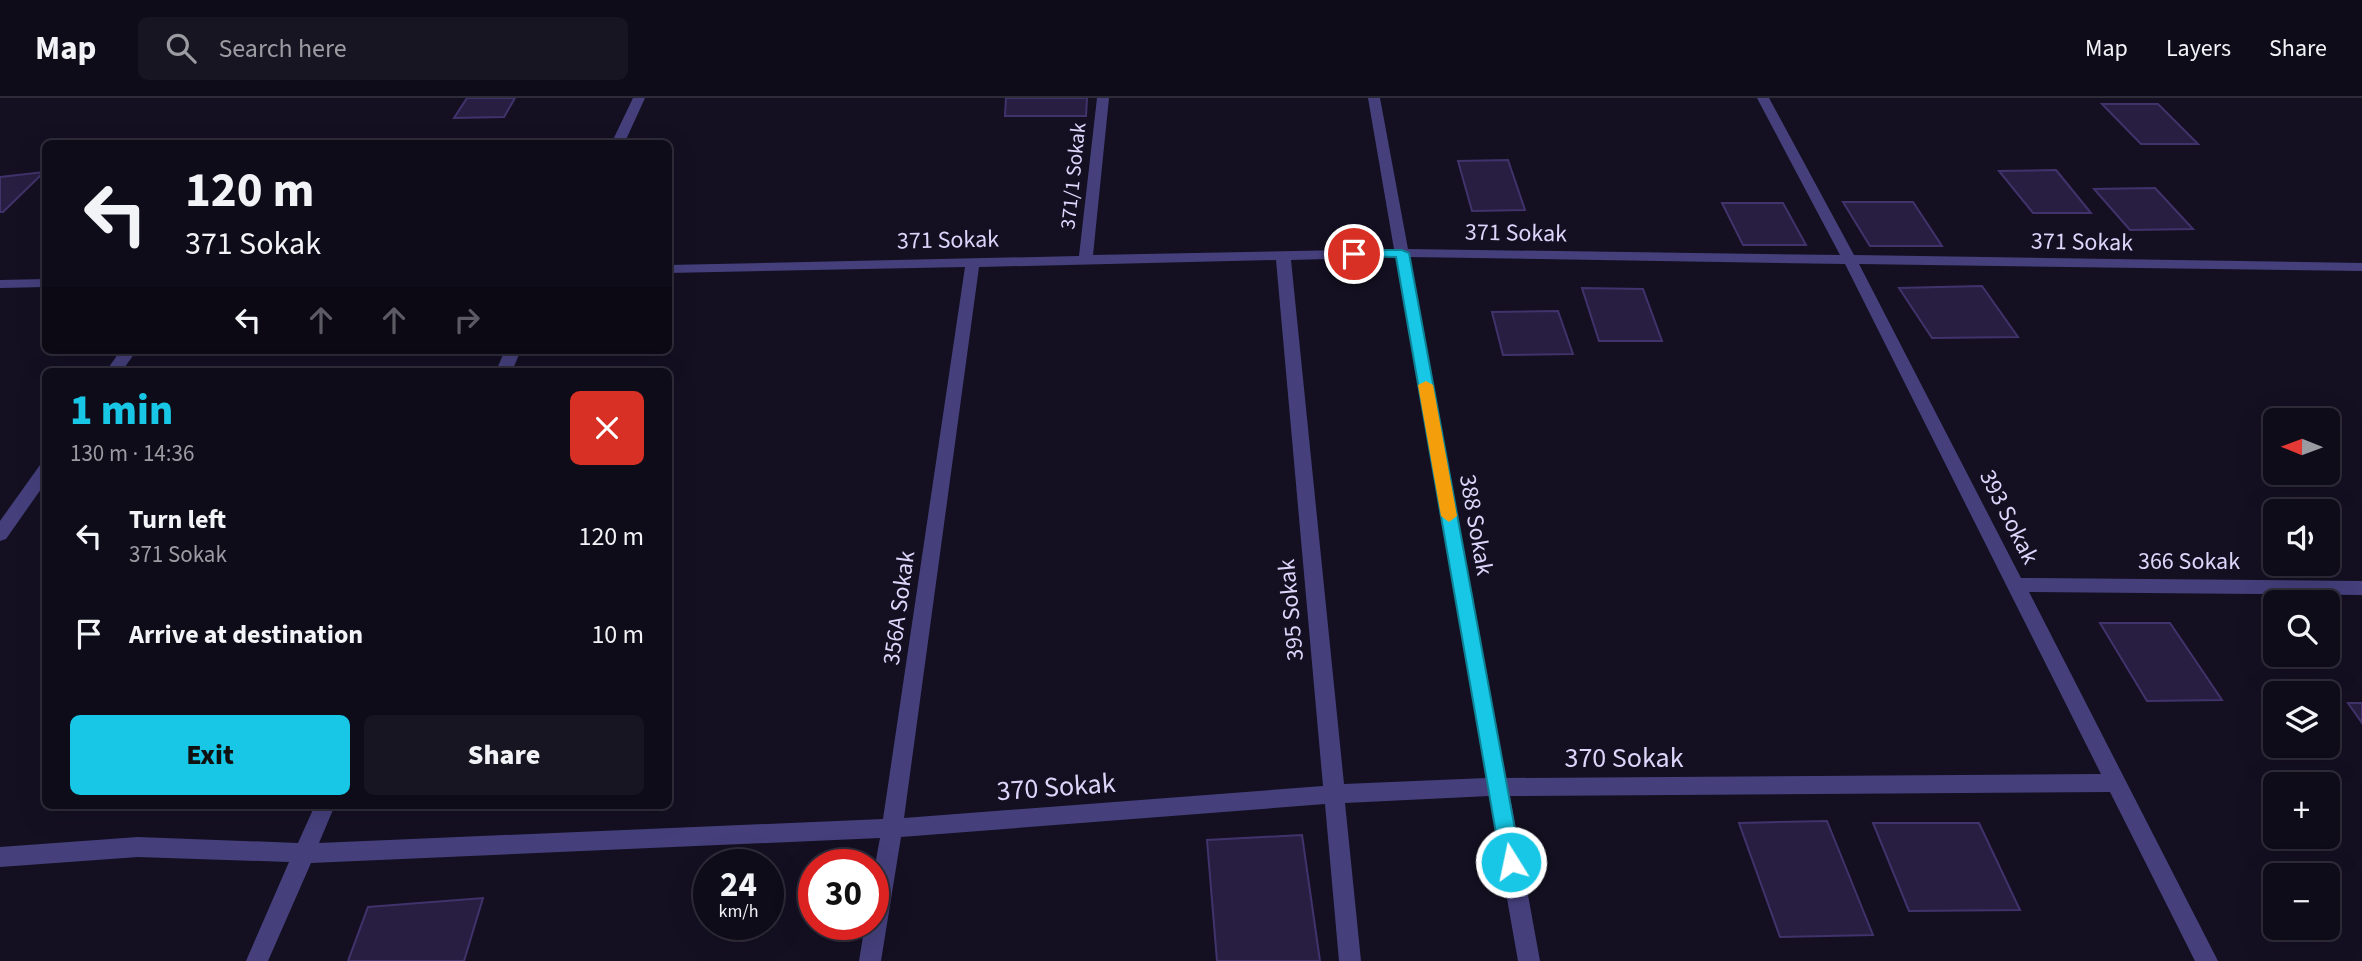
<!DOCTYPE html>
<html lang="en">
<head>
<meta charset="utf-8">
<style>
  :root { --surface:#0f0c1a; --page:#181523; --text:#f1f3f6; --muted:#9b9ba2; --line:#2f2c39; --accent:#17c7e5 }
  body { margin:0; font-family:"Source Sans 3",sans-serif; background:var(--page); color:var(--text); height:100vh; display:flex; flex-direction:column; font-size:26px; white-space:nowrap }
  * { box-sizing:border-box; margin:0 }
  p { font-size:23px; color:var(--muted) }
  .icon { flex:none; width:38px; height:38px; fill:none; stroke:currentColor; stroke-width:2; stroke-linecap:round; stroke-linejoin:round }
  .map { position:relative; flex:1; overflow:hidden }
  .sheet { position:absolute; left:42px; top:270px; width:630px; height:441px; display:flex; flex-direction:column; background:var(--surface); border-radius:10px; box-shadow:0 7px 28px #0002,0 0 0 2px var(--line) }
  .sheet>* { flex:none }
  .guide { position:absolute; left:42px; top:42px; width:630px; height:214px; border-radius:10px; box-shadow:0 7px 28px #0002,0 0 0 2px var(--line); background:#0f0c1a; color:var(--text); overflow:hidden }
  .needle { width:46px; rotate:271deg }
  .fabs { position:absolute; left:2263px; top:310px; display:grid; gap:14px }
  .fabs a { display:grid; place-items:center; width:77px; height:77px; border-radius:10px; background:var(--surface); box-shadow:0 7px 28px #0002,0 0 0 2px var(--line); font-size:35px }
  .speed { position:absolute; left:693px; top:751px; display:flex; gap:14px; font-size:35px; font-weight:700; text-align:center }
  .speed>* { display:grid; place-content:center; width:91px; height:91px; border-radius:50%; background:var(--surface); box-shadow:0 7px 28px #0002,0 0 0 2px var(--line); line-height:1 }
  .speed small { font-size:18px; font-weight:400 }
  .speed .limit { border:10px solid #d22; background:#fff; color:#111 }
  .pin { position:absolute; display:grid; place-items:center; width:60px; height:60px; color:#fff; margin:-30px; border:4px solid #fff; border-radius:50%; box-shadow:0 2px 7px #0007 }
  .me { position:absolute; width:77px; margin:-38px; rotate:350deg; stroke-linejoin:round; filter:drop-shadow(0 0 5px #0008) }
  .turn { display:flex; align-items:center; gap:24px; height:147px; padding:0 28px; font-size:32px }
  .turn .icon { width:91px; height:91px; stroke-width:2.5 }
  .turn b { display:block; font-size:49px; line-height:60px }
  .lanes { display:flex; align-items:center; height:66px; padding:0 28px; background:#0003; justify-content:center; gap:35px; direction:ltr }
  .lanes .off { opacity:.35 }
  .round { display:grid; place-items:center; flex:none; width:74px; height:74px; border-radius:10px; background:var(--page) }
  .summary { display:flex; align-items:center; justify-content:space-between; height:119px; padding:0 28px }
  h1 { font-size:42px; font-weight:800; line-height:52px; color:var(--accent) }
  .cta { display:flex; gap:14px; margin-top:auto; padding:14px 28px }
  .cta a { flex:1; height:80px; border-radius:10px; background:var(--accent); color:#111; font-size:28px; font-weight:800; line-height:80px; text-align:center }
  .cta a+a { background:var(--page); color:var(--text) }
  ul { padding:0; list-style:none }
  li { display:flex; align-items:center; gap:21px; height:98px; padding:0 28px }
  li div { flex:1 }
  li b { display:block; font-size:26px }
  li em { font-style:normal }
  header { display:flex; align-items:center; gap:42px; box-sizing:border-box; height:98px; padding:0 35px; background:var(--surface); border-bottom:2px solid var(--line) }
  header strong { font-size:33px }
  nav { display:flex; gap:38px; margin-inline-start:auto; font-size:24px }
  .search { width:490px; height:63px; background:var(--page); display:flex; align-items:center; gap:18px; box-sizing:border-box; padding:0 24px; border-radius:10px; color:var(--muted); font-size:26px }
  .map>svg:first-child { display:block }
</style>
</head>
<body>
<header>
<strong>Map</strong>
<div class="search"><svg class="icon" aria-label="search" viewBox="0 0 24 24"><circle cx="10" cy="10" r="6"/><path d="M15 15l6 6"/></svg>Search here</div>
<nav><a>Map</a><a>Layers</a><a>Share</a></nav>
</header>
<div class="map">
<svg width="2362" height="863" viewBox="0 0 2362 863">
  <rect width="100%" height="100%" fill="#141022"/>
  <g fill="#271e41" stroke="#40336b" stroke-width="2">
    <polygon points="467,0 515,0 504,19 454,20"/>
    <polygon points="1006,0 1087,0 1086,18 1005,18"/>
    <polygon points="2102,6 2158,6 2198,46 2141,46"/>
    <polygon points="1508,62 1525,112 1472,113 1458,63"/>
    <polygon points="2056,72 2091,115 2033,115 1999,73"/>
    <polygon points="44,74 3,114 0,114 0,79"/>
    <polygon points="2155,90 2193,131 2130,132 2094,91"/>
    <polygon points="1843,104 1913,104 1942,148 1870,148"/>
    <polygon points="1722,105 1783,105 1806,147 1743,147"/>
    <polygon points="1982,188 2018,239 1932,240 1899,190"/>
    <polygon points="1582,190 1643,191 1662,243 1599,243"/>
    <polygon points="1558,213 1573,256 1503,257 1492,214"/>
    <polygon points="2100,525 2170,525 2222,602 2147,603"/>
    <polygon points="2348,605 2362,605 2362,625"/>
    <polygon points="1827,723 1873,837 1780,839 1739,725"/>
    <polygon points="1873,725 1979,725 2020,812 1909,813"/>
    <polygon points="1302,737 1320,863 1217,863 1207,742"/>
    <polygon points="483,800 464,863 348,863 368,809"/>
  </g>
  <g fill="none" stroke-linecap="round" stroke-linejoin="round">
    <g fill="#45407c" fill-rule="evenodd">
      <polygon points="633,0 645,0 624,46 611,46"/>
      <path d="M1097,0H1109L1093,157L1394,151L1368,0H1380L1408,151L1840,157L1757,0H1769L1854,157L2362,165V173L1859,166L2021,480L2362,483V497L2029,494L2218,863H2195L2110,694L1510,698L1540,863H1518L1489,698L1345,705L1361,863H1339L1325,706L901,739L881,863H859L865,826H873V778L880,740L311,765L268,863H246L289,764L138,759L0,769V749L138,739L298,745L315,707H335L319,745L883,721L965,169L668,175V167L1079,158ZM1396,159L1486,680L1344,686L1291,162ZM1410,159L1845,166L2101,676L1506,680ZM1276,162L1323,688L904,720L979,169Z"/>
      <polygon points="46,181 46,189 0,190 0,182"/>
      <polygon points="121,252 137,252 122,273 106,273"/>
      <polygon points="505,252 521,252 512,273 496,273"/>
      <polygon points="46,365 46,384 6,441 0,443 0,423 40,367"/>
    </g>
  </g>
  <polygon fill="#17c7e5" stroke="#0f8195" stroke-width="2" points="1354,152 1402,152 1409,155 1521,764 1518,770 1511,773 1504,770 1501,764 1396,159 1350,158 1350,153"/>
  <polygon fill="#f59e0b" points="1426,283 1433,287 1457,418 1449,424 1441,418 1418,287"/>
  <g text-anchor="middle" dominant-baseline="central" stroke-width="7" stroke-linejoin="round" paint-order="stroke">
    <g font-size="21" fill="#dcd6fb" stroke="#141022">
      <text transform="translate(1073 78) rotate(-84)">371/1 Sokak</text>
    </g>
    <g font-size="24" fill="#dcd6fb" stroke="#141022">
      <text transform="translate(1516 135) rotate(1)">371 Sokak</text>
      <text transform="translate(948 142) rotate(-1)">371 Sokak</text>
      <text transform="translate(2082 144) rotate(1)">371 Sokak</text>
      <text transform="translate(2009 419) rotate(63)">393 Sokak</text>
      <text transform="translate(1476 427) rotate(80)">388 Sokak</text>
      <text x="2189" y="463">366 Sokak</text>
      <text transform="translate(899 510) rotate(-82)">356A Sokak</text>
      <text transform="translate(1291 512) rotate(-95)">395 Sokak</text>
    </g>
    <g font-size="28" fill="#dcd6fb" stroke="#141022">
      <text x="1624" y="660">370 Sokak</text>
      <text transform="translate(1056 689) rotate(-4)">370 Sokak</text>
    </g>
  </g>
</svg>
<div class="fabs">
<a><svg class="needle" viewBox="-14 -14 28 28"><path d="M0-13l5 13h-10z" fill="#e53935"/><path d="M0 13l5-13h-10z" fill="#9b9ba2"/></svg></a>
<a><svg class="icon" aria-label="sound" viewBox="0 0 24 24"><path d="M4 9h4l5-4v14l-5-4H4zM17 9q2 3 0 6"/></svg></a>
<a><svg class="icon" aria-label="search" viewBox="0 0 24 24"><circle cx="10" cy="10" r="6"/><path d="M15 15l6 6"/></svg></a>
<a><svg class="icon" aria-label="layers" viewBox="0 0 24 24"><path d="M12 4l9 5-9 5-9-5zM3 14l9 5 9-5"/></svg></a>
<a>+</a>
<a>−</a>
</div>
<div class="speed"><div>24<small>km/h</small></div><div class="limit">30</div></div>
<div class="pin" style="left:1354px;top:156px;background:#d93025"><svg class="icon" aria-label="arrive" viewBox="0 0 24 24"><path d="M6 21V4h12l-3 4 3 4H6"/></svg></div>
<svg class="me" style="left:1511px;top:764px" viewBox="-20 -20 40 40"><circle r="17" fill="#17c7e5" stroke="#fff" stroke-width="3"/><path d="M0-11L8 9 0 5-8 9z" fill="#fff"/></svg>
<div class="guide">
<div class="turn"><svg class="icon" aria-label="left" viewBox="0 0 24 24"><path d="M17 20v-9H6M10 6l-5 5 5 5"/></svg><div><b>120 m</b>371 Sokak</div></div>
<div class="lanes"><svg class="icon" aria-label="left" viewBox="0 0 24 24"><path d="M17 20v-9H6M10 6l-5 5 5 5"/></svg><svg class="icon off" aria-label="ahead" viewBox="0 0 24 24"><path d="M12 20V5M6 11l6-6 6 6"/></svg><svg class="icon off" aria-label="ahead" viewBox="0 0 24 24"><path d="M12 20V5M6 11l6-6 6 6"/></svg><svg class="icon off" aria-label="right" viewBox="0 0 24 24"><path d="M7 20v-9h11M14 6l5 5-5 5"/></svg></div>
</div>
<section class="sheet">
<div class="summary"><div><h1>1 min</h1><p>130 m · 14:36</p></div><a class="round" style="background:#d93025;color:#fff"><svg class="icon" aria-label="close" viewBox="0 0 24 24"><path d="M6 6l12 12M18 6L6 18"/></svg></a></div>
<ul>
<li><svg class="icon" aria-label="left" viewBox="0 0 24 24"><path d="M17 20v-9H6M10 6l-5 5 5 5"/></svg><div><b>Turn left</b><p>371 Sokak</p></div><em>120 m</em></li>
<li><svg class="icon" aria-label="arrive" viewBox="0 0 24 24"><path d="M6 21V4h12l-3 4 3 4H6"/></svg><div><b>Arrive at destination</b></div><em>10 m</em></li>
</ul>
<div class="cta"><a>Exit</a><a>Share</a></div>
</section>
</div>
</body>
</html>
